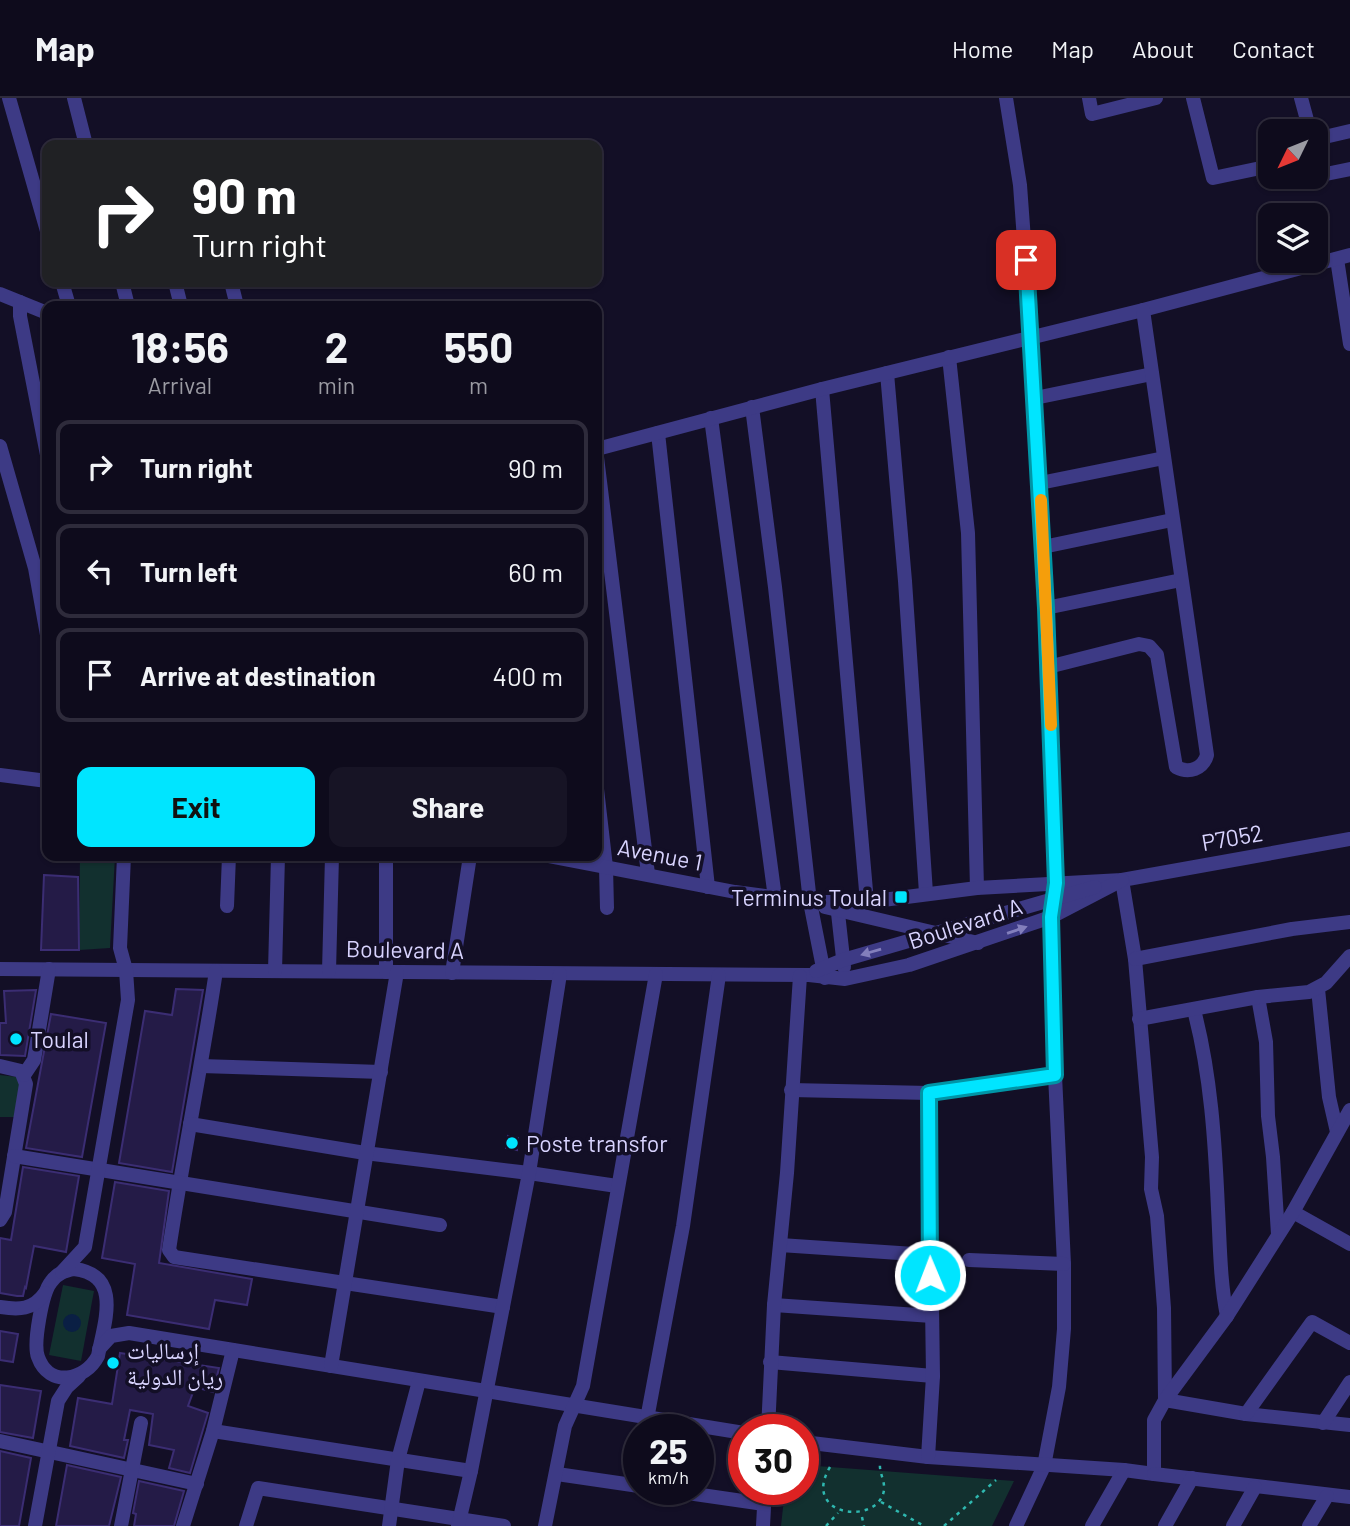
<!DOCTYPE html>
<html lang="en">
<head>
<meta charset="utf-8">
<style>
  :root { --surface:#0e0b1c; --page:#171425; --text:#f1f3f6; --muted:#9b9ba3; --line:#2e2b3b; --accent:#00e5ff }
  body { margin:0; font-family:Barlow,"Noto Naskh Arabic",sans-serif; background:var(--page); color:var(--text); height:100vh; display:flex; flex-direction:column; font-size:26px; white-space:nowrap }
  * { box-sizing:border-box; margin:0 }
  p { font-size:23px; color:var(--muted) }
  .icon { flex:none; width:38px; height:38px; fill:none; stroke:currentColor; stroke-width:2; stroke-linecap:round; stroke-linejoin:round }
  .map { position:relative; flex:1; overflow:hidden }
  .details { position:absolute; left:42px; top:203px; width:560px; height:560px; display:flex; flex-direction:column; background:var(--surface); border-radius:14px; box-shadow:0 2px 5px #0004,0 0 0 2px var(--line) }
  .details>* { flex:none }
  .guide { position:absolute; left:42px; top:42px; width:560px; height:147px; border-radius:14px; box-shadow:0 2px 5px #0004,0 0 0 2px var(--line); background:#202124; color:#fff; overflow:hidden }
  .needle { width:46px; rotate:227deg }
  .buttons { position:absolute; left:1258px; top:21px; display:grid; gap:14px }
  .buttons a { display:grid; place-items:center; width:70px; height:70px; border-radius:14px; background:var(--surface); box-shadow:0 2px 5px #0004,0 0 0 2px var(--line); font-size:35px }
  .speed { position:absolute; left:623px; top:1316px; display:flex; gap:14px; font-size:35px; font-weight:700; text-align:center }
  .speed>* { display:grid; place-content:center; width:91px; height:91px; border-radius:50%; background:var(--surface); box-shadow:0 2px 5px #0004,0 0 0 2px var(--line); line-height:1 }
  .speed small { font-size:18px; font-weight:400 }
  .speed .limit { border:10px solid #d22; background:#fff; color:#111 }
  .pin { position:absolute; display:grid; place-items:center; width:60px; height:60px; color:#fff; margin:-30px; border-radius:14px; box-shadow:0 4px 10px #0006 }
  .me { position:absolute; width:77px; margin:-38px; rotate:359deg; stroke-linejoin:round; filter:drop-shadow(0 0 5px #0008) }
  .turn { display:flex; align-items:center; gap:24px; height:147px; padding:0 35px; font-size:32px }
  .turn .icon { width:91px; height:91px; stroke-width:2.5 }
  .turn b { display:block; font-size:49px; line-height:60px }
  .eta { display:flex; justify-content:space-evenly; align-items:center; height:119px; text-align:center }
  .eta b { font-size:42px; font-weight:700; line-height:49px }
  .button { display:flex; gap:14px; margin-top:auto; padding:14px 35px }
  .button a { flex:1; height:80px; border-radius:14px; background:var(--accent); color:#111; font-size:28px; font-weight:700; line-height:80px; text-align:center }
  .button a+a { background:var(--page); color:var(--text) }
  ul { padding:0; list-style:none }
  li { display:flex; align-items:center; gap:21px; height:94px; margin:0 14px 10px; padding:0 21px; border:4px solid var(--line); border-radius:14px }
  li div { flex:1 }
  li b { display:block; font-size:26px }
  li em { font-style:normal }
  header { display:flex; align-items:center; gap:42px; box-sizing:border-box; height:98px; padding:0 35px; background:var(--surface); border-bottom:2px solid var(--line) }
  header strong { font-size:33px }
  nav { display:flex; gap:38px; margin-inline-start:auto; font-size:24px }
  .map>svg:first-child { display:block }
</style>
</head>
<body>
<header>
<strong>Map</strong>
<nav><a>Home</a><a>Map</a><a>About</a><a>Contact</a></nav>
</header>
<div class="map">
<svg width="1350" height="1428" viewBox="0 0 1350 1428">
  <rect width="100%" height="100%" fill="#130f26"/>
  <g fill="#12302f">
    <polygon points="80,758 115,758 110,850 79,852"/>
    <polygon points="0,977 17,979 20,984 14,1019 0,1019"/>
    <polygon points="63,1187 94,1193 81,1263 49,1257"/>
    <polygon points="803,1367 830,1369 1014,1383 992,1428 781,1428 785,1391 803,1391"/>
  </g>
  <circle fill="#0a1f44" cx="72" cy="1225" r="9"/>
  <g fill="#241b47" stroke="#3b2d73" stroke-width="2">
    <polygon points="44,777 78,779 79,852 41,852"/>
    <polygon points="176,891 203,892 172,1074 119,1065 145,913 172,917"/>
    <polygon points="36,892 25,958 0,957 0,925 6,925 4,893"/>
    <polygon points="51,916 106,925 82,1059 26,1050"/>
    <polygon points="508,1038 518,1040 517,1052 506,1050"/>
    <polygon points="23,1069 79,1078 66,1154 34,1148 26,1190 25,1189 23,1198 17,1198 0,1195 0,1140 11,1142"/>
    <polygon points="115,1084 169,1093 159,1165 252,1181 247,1207 215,1202 209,1231 127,1217 135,1166 102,1160"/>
    <polygon points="0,1233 18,1236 13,1264 0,1262"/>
    <polygon points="120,1255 219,1270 213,1294 195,1289 188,1308 208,1315 190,1375 169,1370 174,1352 149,1347 153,1316 130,1312 124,1342 128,1342 124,1360 70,1348 78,1300 112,1306"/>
    <polygon points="0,1287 41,1293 33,1340 0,1334"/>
    <polygon points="0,1353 31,1360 19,1428 0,1428"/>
    <polygon points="67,1367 121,1379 109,1428 56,1428"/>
    <polygon points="139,1383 184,1393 174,1428 134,1428 136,1416 133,1415"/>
  </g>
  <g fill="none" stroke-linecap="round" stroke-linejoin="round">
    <g stroke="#2fb8b0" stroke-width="2.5" stroke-dasharray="3.5 5" stroke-linecap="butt">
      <path d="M830,1369C800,1419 879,1428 884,1392C885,1382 879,1375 880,1365"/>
      <polyline points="881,1404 924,1428"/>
      <polyline points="862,1419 864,1428"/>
      <polyline points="826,1428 838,1415"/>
      <polyline points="944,1428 996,1382"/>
    </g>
    <g stroke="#3d3a85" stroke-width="14">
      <polyline points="9,0 47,133"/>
      <polyline points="74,0 86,47"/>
      <polyline points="1006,0 1020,87 1031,238 1046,510 1056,785 1051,819 1055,977 1064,1166 1064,1231 1059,1289 1044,1368 1016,1428"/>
      <polyline points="1089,0 1092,16 1156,0"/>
      <polyline points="1193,0 1213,80 1270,68"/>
      <polyline points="1301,0 1310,33"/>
      <polyline points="1316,41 1350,33"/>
      <polyline points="1316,58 1321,77 1350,71"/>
      <polyline points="1337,161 1350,246"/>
      <polyline points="62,184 69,208"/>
      <polyline points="122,184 128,208"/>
      <polyline points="175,184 181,208"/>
      <polyline points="231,184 237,208"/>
      <polyline points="0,196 47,215"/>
      <polyline points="20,204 20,218 47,357"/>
      <polyline points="949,259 968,435 977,790"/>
      <polyline points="887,275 905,483 926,795"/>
      <polyline points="822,291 867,804"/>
      <polyline points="1035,300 1152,276"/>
      <polyline points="752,309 775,489 810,804 825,880"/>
      <polyline points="711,320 775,800"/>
      <polyline points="658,335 708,789"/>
      <polyline points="0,348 35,470 47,537"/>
      <polyline points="597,351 822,291 1143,212 1350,157"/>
      <polyline points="597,359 648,776"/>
      <polyline points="1040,385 1164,360"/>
      <polyline points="1043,449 1172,422"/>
      <polyline points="1046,510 1181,482"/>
      <path d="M1048,569L1139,546L1149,548L1157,557L1176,669C1189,676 1203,671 1207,657L1143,212"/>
      <polyline points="0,677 47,683"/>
      <polyline points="597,691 606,769 607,810"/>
      <polyline points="548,758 735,794 810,804 867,804 977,790 1122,782 1350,741"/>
      <polyline points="1122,782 1135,861 1152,1059 1151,1091 1157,1118 1164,1210 1165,1302 1246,1316 1350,1327"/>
      <polyline points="837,806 844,869"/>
      <polyline points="227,808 229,758"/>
      <polyline points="825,809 978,845"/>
      <polyline points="1135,861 1292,831 1350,824"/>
      <polyline points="0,871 809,877 845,881 909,867 1051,819 1122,782"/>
      <path d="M216,873C202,966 183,1059 169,1152L174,1159L503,1209"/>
      <polyline points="275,873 278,758"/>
      <polyline points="329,873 332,758"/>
      <polyline points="816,873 843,862 1095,789"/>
      <polyline points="386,874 386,758"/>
      <polyline points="452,875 470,758"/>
      <polyline points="1318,891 1329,999 1337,1034"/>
      <polyline points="1258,899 1266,944 1268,1018 1273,1059 1278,1136"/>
      <path d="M1194,912C1211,977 1215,1044 1218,1111C1220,1147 1220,1183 1227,1218"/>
      <polyline points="1139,921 1258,899 1309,894 1326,885 1350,858"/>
      <polyline points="0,968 21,973 26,986 5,1114 0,1122"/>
      <polyline points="201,968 381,974"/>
      <polyline points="24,977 34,962 49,871"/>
      <polyline points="791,992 929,995 1055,977"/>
      <polyline points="190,1026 365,1055 529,1075 617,1088"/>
      <polyline points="14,1058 440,1127"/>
      <polyline points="1293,1114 1350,1146"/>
      <polyline points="780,1147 929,1157"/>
      <polyline points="969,1162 1064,1166"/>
      <path d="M74,1171C123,1177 104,1225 98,1258C85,1283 49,1290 38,1259C33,1246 42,1195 51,1184C57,1175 65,1173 74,1171Z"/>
      <polyline points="62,1174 85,1149 128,902 126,872 120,850 124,758"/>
      <polyline points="774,1207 932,1218"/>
      <path d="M0,1209C19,1212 33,1212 45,1195"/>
      <polyline points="99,1251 111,1238 129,1235 744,1335"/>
      <polyline points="770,1264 933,1278"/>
      <polyline points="331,1268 397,874"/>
      <polyline points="1246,1316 1312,1224 1350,1245"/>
      <polyline points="647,1321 683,1128 719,877"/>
      <polyline points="1323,1325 1350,1284"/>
      <polyline points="768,1332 774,1207 787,1075 800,878"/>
      <polyline points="213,1333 471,1373"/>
      <polyline points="0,1343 197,1386"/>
      <polyline points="803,1344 928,1359 1124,1372 1154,1376 1154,1322 1165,1302 1227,1218 1293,1114 1350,1012"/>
      <polyline points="928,1359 933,1278 929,995"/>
      <polyline points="557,1376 639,1388"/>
      <polyline points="1154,1376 1350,1399"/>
      <polyline points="660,1391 764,1406"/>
      <polyline points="35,1428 58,1303 67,1289 79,1278"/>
      <polyline points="121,1428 141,1325"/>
      <polyline points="183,1428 213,1333 233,1252"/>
      <polyline points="246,1428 258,1390 504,1428"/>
      <polyline points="389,1428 398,1362 419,1283"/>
      <polyline points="458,1428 471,1373 529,1075 560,876"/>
      <polyline points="545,1428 565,1328 583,1288 656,876"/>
      <polyline points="763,1428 765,1391"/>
      <polyline points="1092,1428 1124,1372"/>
      <polyline points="1165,1428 1192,1380"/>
      <polyline points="1233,1428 1255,1389"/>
      <polyline points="1309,1428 1327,1398"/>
    </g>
  </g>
  <defs><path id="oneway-solid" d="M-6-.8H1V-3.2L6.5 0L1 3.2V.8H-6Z" transform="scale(1.75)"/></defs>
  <g fill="#837fbc">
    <use href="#oneway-solid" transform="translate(1017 832) rotate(-19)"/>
    <use href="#oneway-solid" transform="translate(871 854) rotate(164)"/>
  </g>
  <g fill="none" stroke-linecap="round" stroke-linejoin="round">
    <g stroke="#0095a6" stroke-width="18">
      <polyline id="route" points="930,1177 929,995 1055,977 1051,819 1056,785 1046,510 1026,162"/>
    </g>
    <use href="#route" stroke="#00e5ff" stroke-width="12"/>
    <polyline stroke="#f59e0b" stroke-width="12" points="1041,402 1051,627"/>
  </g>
  <g fill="#00e5ff" stroke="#130f26" stroke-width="2.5">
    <rect x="894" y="792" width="14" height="14" rx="3.5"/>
    <circle cx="16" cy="941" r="7"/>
    <circle cx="512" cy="1045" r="7"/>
    <circle cx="113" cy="1265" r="7"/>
  </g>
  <g text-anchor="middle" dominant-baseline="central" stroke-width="7" stroke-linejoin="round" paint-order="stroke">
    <g font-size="23" fill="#d9d4ff" stroke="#130f26">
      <text transform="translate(1232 739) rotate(-10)">P7052</text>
      <text transform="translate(660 756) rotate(11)">Avenue 1</text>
      <text transform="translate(965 825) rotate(-18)">Boulevard A</text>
      <text transform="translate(405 851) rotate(1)">Boulevard A</text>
    </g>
    <g font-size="23" fill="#d9d4ff" stroke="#130f26" text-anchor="start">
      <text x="887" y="799" text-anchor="end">Terminus Toulal</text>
      <text x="30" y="941">Toulal</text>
      <text x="526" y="1045">Poste transfor</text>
      <text x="127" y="1252">إرساليات<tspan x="127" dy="26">ریان الدولية</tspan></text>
    </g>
  </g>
</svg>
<div class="buttons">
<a><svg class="needle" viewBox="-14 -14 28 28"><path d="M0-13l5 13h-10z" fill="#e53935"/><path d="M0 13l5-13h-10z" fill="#9b9ba3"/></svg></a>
<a><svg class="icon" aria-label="layers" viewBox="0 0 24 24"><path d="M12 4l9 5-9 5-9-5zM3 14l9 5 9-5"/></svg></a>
</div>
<div class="speed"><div>25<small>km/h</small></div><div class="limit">30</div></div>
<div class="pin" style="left:1026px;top:162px;background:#d93025"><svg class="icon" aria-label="arrive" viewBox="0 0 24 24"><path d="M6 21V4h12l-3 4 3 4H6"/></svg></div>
<svg class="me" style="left:930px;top:1177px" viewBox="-20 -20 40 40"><circle r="17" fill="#00e5ff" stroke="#fff" stroke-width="3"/><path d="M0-11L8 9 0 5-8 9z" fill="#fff"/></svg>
<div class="guide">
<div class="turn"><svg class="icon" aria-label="right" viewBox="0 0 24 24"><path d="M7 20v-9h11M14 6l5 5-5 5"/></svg><div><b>90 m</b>Turn right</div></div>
</div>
<section class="details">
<div class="eta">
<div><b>18:56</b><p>Arrival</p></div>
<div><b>2</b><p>min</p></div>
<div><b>550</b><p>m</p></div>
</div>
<ul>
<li><svg class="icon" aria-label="right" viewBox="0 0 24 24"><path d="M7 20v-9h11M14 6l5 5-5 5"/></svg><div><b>Turn right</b></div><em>90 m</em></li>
<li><svg class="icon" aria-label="left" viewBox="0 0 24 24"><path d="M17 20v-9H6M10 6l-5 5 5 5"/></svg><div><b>Turn left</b></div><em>60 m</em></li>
<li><svg class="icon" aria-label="arrive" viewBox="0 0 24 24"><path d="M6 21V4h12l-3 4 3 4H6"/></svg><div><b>Arrive at destination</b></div><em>400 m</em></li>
</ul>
<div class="button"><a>Exit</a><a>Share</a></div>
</section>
</div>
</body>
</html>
